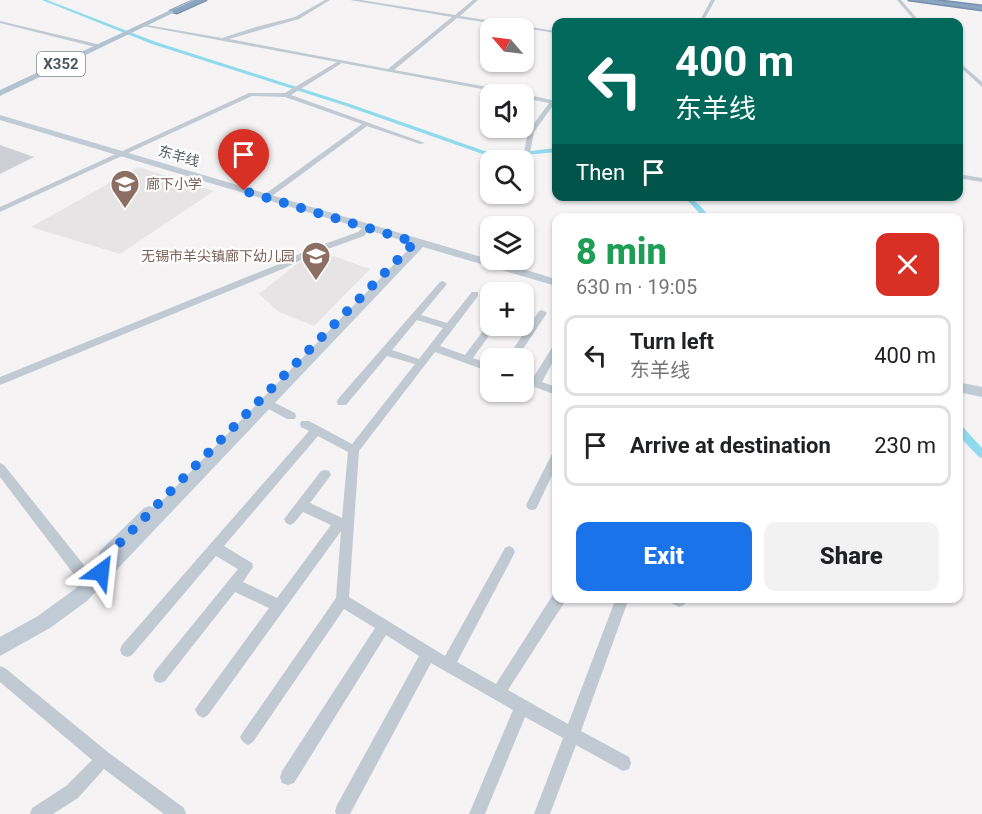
<!DOCTYPE html>
<html lang="en">
<head>
<meta charset="utf-8">
<style>
  :root { --surface:#fff; --page:#f2f2f2; --text:#202124; --muted:#757577; --line:#e0e0e0; --accent:#1a73e8 }
  body { margin:0; font-family:Roboto,"Noto Sans SC",sans-serif; background:var(--page); color:var(--text); height:100vh; display:flex; flex-direction:column; font-size:22px; white-space:nowrap }
  * { box-sizing:border-box; margin:0 }
  p { font-size:20px; color:var(--muted) }
  .icon { flex:none; width:33px; height:33px; fill:none; stroke:currentColor; stroke-width:2; stroke-linecap:round; stroke-linejoin:round }
  .map { position:relative; flex:1; overflow:hidden }
  .side { position:absolute; left:552px; top:213px; width:411px; height:390px; display:flex; flex-direction:column; background:var(--surface); border-radius:12px; box-shadow:0 2px 4px #0004 }
  .side>* { flex:none }
  .banner { position:absolute; left:552px; top:18px; width:411px; height:183px; border-radius:12px; box-shadow:0 2px 4px #0004; background:#00695c; color:#fff; overflow:hidden }
  .needle { width:39px; rotate:298deg }
  .tools { position:absolute; left:480px; top:18px; display:grid; gap:12px }
  .tools a { display:grid; place-items:center; width:54px; height:54px; border-radius:12px; background:var(--surface); box-shadow:0 2px 4px #0004; font-size:30px }
  .pin { position:absolute; display:grid; place-items:center; width:51px; height:51px; color:#fff; margin:-62px -26px; border-radius:50% 50% 50% 0; rotate:-45deg; box-shadow:0 0 6px #0007 }
  .pin .icon { rotate:45deg }
  .me { position:absolute; width:66px; margin:-33px; rotate:30deg; stroke-linejoin:round; filter:drop-shadow(0 0 4px #0008) }
  .turn { display:flex; align-items:center; gap:21px; height:126px; padding:0 24px; font-size:27px }
  .turn .icon { width:78px; height:78px; stroke-width:2.5 }
  .turn b { display:block; font-size:42px; line-height:51px }
  .then { display:flex; align-items:center; height:57px; padding:0 24px; background:#0003; gap:12px; font-size:22px }
  .round { display:grid; place-items:center; flex:none; width:63px; height:63px; border-radius:12px; background:var(--page) }
  .summary { display:flex; align-items:center; justify-content:space-between; height:102px; padding:0 24px }
  h1 { font-size:36px; font-weight:800; line-height:45px; color:#1e9e55 }
  .action { display:flex; gap:12px; margin-top:auto; padding:12px 24px }
  .action a { flex:1; height:69px; border-radius:12px; background:var(--accent); color:#fff; font-size:24px; font-weight:800; line-height:69px; text-align:center }
  .action a+a { background:var(--page); color:var(--text) }
  ul { padding:0; list-style:none }
  li { display:flex; align-items:center; gap:18px; height:81px; margin:0 12px 9px; padding:0 12px; border:3px solid var(--line); border-radius:12px }
  li div { flex:1 }
  li b { display:block; font-size:22px }
  li em { font-style:normal }
  .map>svg:first-child { display:block }
</style>
</head>
<body>
<div class="map">
<svg width="982" height="814" viewBox="0 0 982 814">
  <rect width="100%" height="100%" fill="#f5f3f3"/>
  <g fill="#e6e4e5">
    <polygon points="138,167 214,191 120,254 31,227"/>
    <polygon points="319,251 370,269 314,326 279,312 259,294 307,256"/>
  </g>
  <g fill="none" stroke-linecap="round" stroke-linejoin="round">
    <g fill="#90daee" fill-rule="evenodd">
      <polygon points="42,0 47,0 156,42 350,104 496,155 556,148 556,152 494,158 346,106 152,44"/>
      <path d="M676,196C695,196 699,205 711,218H704L688,201Z"/>
      <polygon points="958,424 961,425 982,448 982,458 979,457 958,435"/>
    </g>
  </g>
  <polygon fill="#cdcfd5" points="0,145 34,157 0,174"/>
  <g fill="none" stroke-linecap="round" stroke-linejoin="round">
    <g stroke="#7690ad" stroke-width="3">
      <g id="highway">
        <polygon points="195,0 206,0 177,13 170,11"/>
        <polygon points="909,0 933,0 982,6 982,10"/>
      </g>
    </g>
    <g fill="#c1cad2" fill-rule="evenodd">
      <polygon points="325,0 330,0 299,19 229,39 388,69 452,17 350,0 361,0 455,15 473,0 478,0 460,16 556,31 556,33 457,18 394,70 516,92 519,94 509,94 342,63 291,95 425,143 420,144 367,126 268,199 261,197 362,124 285,97 252,96 0,212 0,207 249,93 285,93 337,62 143,26 141,24 222,38 256,27 295,17"/>
      <polygon points="711,0 715,0 703,22 699,22"/>
      <polygon points="897,0 901,0 920,22 916,22"/>
      <polygon points="0,21 97,44 98,45 95,47 0,23"/>
      <polygon points="958,61 982,82 982,87 958,65"/>
      <polygon points="523,94 524,94 556,101 556,105 554,104 534,132 530,152 531,175 527,177 524,175 524,152 528,132 549,103 524,98"/>
      <polygon points="958,174 982,178 982,182 958,178"/>
      <polygon points="364,226 367,226 371,228 364,236 311,255 285,268 0,385 0,377 279,264 305,251 358,232"/>
      <path d="M443,281L447,284L421,315L447,323L472,292H478V296L440,346L465,355L488,324L490,323V326H496L473,358L490,364V372L435,352L359,451L349,597L445,656L505,548L509,546L513,548L515,552L513,556L457,662L496,684L554,593L556,592V598H565L564,603L508,690L568,724L616,598H629L581,731L629,757L631,763L629,769L623,771L576,745L550,814H534L563,738L525,717L485,814H469L513,710L431,663L350,814H336L335,811L337,805L419,656L386,635L294,783L288,785L282,783L280,777L282,771L375,628L344,609L253,742L248,745L243,742L240,737L243,732L336,598L341,531L208,715L203,718L198,715L195,710L198,705L269,608L235,592L165,681L160,683L155,681L153,676L155,671L238,569L216,556L132,655L127,657L122,655L120,650L122,645L309,431L301,427L300,424L301,421H309L352,444L415,364L387,356L346,405H338L337,402L338,399L440,282ZM417,320L443,328L419,359L392,350ZM318,436L348,452L342,518L310,503L331,475L329,471L325,470L321,471L284,519L286,523L290,525L294,523L303,512L331,525L277,598L243,582L253,567L252,563L224,546Z"/>
      <polygon points="542,310 547,313 517,358 507,358 539,311"/>
      <polygon points="556,345 556,356 542,382 556,387 556,395 524,383 524,375 533,378 553,346"/>
      <polygon points="267,399 295,413 296,416 295,419 287,419 263,406 262,403 263,400"/>
      <polygon points="556,452 556,467 536,509 532,510 528,509 526,505 528,501 552,454"/>
      <polygon points="0,463 4,465 95,579 97,584 95,589 90,590 85,589 0,477"/>
      <polygon points="670,598 685,598 686,600 684,605 679,607 671,603"/>
      <polygon points="0,666 5,668 109,753 184,808 186,814 164,814 104,769 78,798 53,814 30,814 32,808 66,786 92,760 0,682"/>
    </g>
    <g fill="#c1cbd6" fill-rule="evenodd">
      <polygon points="0,115 556,279 556,286 423,247 87,601 50,628 0,656 0,637 38,616 75,589 93,570 100,551 144,508 149,506 155,508 414,244 0,120"/>
      <polygon points="958,382 982,387 982,397 958,392"/>
    </g>
    <polygon fill="#b3c2d1" fill-rule="evenodd" points="192,0 200,0 0,96 0,90"/>
    <use href="#highway" fill="#8ba5c1" fill-rule="evenodd"/>
  </g>
  <g fill="none" stroke-linecap="round" stroke-linejoin="round">
    <polyline stroke="#1a73e8" stroke-width="10" stroke-dasharray="0 18" points="101,572 106,557 415,242 244,191"/>
  </g>
  <defs>
    <g id="school-pin" transform="scale(1.5)"><path d="M0 17L-7.5 6A9.5 9.5 0 1 1 7.5 6Z" fill="#8d6e63" stroke="#fff"/><path d="M0-5L7-2L0 1L-7-2ZM-4 1L0 2.5L4 1V4Q0 6-4 4Z" fill="#fff"/></g>
  </defs>
  <g fill-rule="evenodd">
    <use href="#school-pin" x="125" y="184"/>
    <use href="#school-pin" x="316" y="256"/>
  </g>
  <g text-anchor="middle" dominant-baseline="central" stroke-width="4.5" stroke-linejoin="round" paint-order="stroke">
    <g font-size="14" fill="#4a5661" stroke="#fff">
      <text transform="translate(179 156) rotate(16)">东羊线</text>
    </g>
    <g font-size="14" fill="#785e54" stroke="#fff" text-anchor="start">
      <text x="146" y="184">廊下小学</text>
      <text x="295" y="256" text-anchor="end">无锡市羊尖镇廊下幼儿园</text>
    </g>
    <rect fill="#fff" stroke="#808990" stroke-width="1.5" x="37" y="52" width="48" height="24" rx="4.5"/>
    <g font-size="15" font-weight="bold" fill="#4a5661">
      <text x="61" y="64">X352</text>
    </g>
  </g>
</svg>
<div class="tools">
<a><svg class="needle" viewBox="-14 -14 28 28"><path d="M0-13l5 13h-10z" fill="#e53935"/><path d="M0 13l5-13h-10z" fill="#757577"/></svg></a>
<a><svg class="icon" aria-label="sound" viewBox="0 0 24 24"><path d="M4 9h4l5-4v14l-5-4H4zM17 9q2 3 0 6"/></svg></a>
<a><svg class="icon" aria-label="search" viewBox="0 0 24 24"><circle cx="10" cy="10" r="6"/><path d="M15 15l6 6"/></svg></a>
<a><svg class="icon" aria-label="layers" viewBox="0 0 24 24"><path d="M12 4l9 5-9 5-9-5zM3 14l9 5 9-5"/></svg></a>
<a>+</a>
<a>−</a>
</div>
<div class="pin" style="left:244px;top:191px;background:#d93025"><svg class="icon" aria-label="arrive" viewBox="0 0 24 24"><path d="M6 21V4h12l-3 4 3 4H6"/></svg></div>
<svg class="me" style="left:101px;top:572px" viewBox="-20 -20 40 40"><path d="M0-17L14 15 0 8-14 15z" fill="#1a73e8" stroke="#fff" stroke-width="4"/></svg>
<div class="banner">
<div class="turn"><svg class="icon" aria-label="left" viewBox="0 0 24 24"><path d="M17 20v-9H6M10 6l-5 5 5 5"/></svg><div><b>400 m</b>东羊线</div></div>
<div class="then">Then<svg class="icon" aria-label="arrive" viewBox="0 0 24 24"><path d="M6 21V4h12l-3 4 3 4H6"/></svg></div>
</div>
<section class="side">
<div class="summary"><div><h1>8 min</h1><p>630 m · 19:05</p></div><a class="round" style="background:#d93025;color:#fff"><svg class="icon" aria-label="close" viewBox="0 0 24 24"><path d="M6 6l12 12M18 6L6 18"/></svg></a></div>
<ul>
<li><svg class="icon" aria-label="left" viewBox="0 0 24 24"><path d="M17 20v-9H6M10 6l-5 5 5 5"/></svg><div><b>Turn left</b><p>东羊线</p></div><em>400 m</em></li>
<li><svg class="icon" aria-label="arrive" viewBox="0 0 24 24"><path d="M6 21V4h12l-3 4 3 4H6"/></svg><div><b>Arrive at destination</b></div><em>230 m</em></li>
</ul>
<div class="action"><a>Exit</a><a>Share</a></div>
</section>
</div>
</body>
</html>
